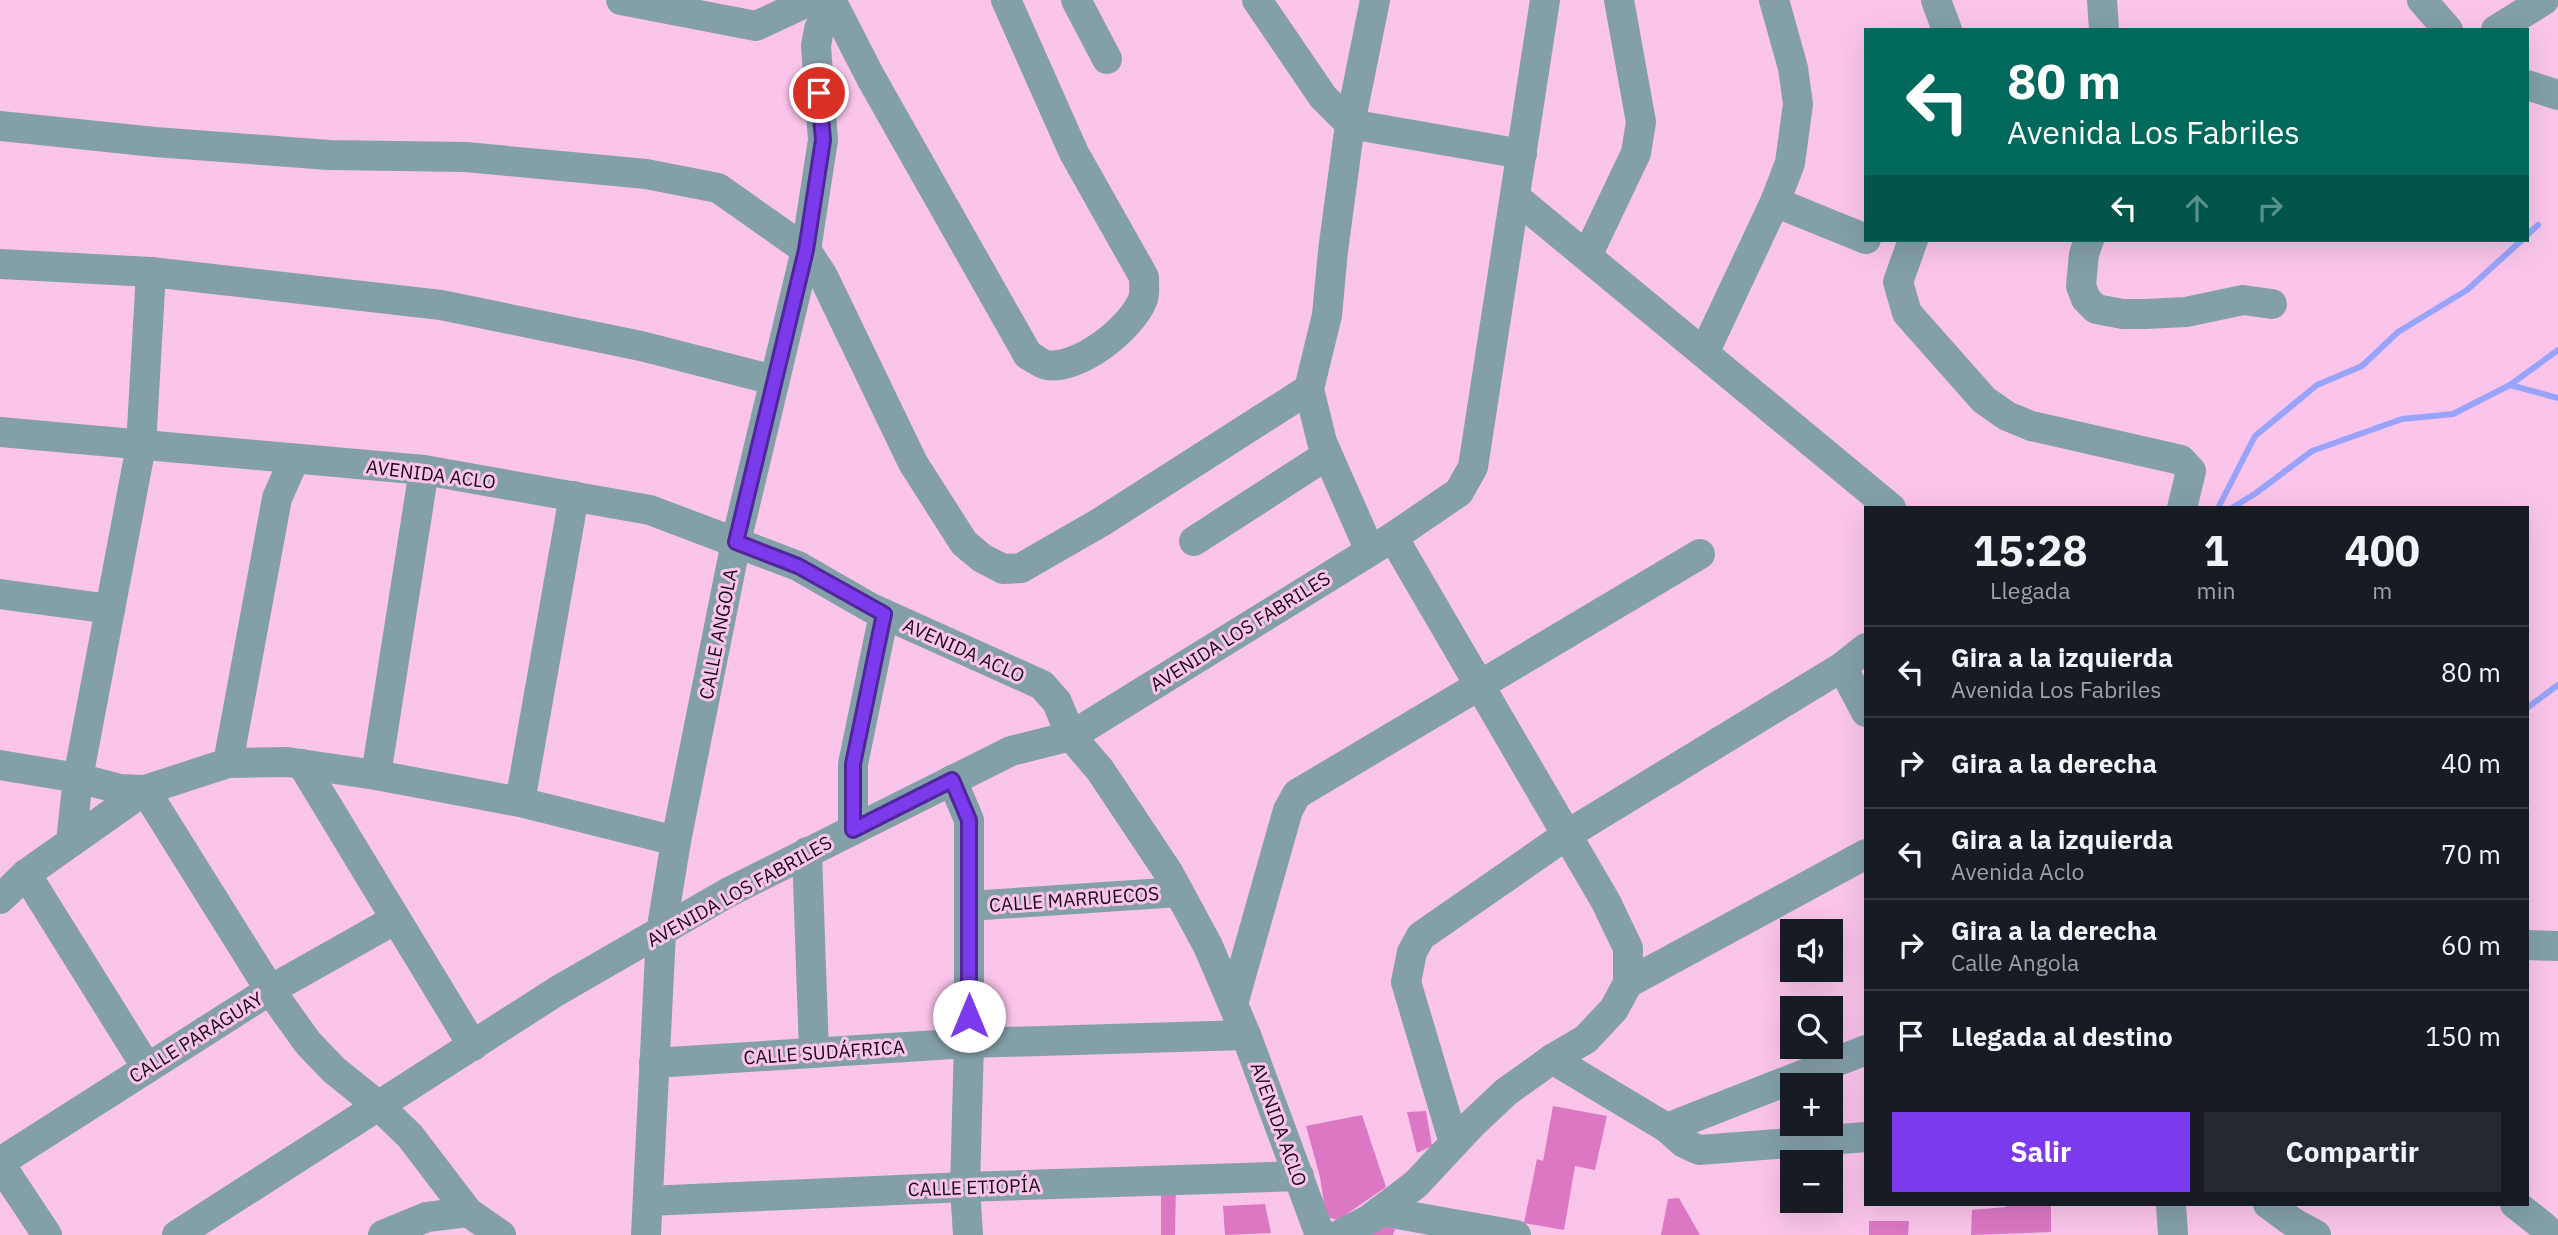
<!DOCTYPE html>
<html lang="es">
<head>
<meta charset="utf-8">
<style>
  :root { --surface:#171b24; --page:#242831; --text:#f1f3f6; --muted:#9ea1a6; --line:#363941; --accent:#7c3aed }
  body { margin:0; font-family:"IBM Plex Sans",sans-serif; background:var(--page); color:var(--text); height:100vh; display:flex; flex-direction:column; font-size:26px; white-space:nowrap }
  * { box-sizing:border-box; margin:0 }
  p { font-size:23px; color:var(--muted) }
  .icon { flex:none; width:38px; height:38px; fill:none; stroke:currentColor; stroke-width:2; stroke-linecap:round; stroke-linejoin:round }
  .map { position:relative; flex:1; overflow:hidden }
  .sheet { position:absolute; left:1864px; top:506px; width:665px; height:700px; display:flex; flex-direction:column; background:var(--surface); border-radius:0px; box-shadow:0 7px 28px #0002 }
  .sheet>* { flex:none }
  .banner { position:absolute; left:1864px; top:28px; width:665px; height:214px; border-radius:0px; box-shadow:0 7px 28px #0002; background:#00695c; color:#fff; overflow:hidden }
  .buttons { position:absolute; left:1780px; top:919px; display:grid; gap:14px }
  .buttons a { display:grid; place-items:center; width:63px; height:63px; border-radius:0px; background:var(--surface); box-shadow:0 7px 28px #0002; font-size:35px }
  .pin { position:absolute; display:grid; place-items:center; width:60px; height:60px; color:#fff; margin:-30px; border:4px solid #fff; border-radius:50%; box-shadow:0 2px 7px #0007 }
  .me { position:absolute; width:77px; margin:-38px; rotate:0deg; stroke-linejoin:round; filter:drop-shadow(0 0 5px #0008) }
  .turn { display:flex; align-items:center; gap:24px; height:147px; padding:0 28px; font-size:32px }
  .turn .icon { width:91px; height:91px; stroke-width:2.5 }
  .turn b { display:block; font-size:49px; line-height:60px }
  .lanes { display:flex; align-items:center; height:66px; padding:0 28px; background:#0003; justify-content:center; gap:35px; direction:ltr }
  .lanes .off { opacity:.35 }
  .eta { display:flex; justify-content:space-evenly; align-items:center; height:119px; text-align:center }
  .eta b { font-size:42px; font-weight:700; line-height:49px }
  .action { display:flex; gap:14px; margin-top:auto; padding:14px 28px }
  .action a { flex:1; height:80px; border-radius:0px; background:var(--accent); color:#fff; font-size:28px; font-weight:700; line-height:80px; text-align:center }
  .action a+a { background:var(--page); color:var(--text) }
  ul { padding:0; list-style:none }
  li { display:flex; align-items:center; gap:21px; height:91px; padding:0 28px; border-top:2px solid var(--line) }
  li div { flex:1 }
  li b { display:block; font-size:26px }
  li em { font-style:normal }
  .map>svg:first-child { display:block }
</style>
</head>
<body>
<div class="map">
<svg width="2558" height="1235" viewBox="0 0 2558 1235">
  <rect width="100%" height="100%" fill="#fbc5eb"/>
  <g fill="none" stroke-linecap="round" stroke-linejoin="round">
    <g stroke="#98a4fb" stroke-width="6">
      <polyline points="2527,235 2538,225"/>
      <polyline points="2510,385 2558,398"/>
      <polyline points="2218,508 2255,436 2317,385 2362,366 2398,332 2467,290 2522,240"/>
      <polyline points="2232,508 2256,493 2312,451 2402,419 2453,414 2510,385 2558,350"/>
      <polyline points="2527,708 2558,685"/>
    </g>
  </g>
  <g fill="#dc77c4">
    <polygon points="1553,1106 1607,1116 1595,1170 1575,1166 1564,1230 1524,1223 1537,1159 1543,1161"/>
    <polygon points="1426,1111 1432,1146 1417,1153 1407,1112"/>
    <polygon points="1362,1115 1386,1187 1338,1220 1326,1217 1320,1177 1306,1126"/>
    <polygon points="1161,1184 1176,1184 1175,1235 1161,1235"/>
    <polygon points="1679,1198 1700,1235 1661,1235 1668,1199"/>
    <polygon points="1265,1204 1271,1233 1225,1235 1223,1206"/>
    <polygon points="2007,1204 2026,1204 2026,1206 2051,1205 2051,1232 1971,1235 1972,1210 2006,1207"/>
    <polygon points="1869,1221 1909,1221 1908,1235 1869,1235"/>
    <polygon points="1377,1225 1395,1229 1393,1235 1365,1235"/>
  </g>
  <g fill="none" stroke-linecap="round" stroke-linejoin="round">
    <g stroke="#83a0a9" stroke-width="30">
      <polyline points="621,0 756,26 812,0"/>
      <path d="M819,0L832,2L871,78L1028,355C1034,358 1041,364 1047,365C1079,370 1132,328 1143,299C1145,293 1144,284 1144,277L1074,153L1006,0"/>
      <polyline points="1076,0 1107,59"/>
      <polyline points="1257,0 1323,97 1350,124 1522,154"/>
      <polyline points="1936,0 1947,30"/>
      <polyline points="2102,0 2104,30"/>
      <polyline points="2422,0 2448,30"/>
      <polyline points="2496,30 2544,0"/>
      <polyline points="2527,85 2558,95"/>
      <polyline points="0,126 155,142 329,155 466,157 646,174 718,188 806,250 823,276 913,463 964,543 982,558 1003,569 1021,568 1101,522 1309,389"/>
      <polyline points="1515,197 1891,508"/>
      <polyline points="1775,202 1866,239"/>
      <polyline points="1913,240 1898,282 1907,313 1984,400 2007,416 2031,426 2181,460 2191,471 2182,508"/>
      <polyline points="2089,240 2084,254 2081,286 2086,299 2096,309 2123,314 2145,314 2186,312 2243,300 2272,304"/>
      <polyline points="1587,256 1636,153 1641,122 1619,0"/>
      <polyline points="0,264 151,272 441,305 641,346 774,380"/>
      <polyline points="1704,353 1775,202 1790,163 1798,104 1793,68 1774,0"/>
      <polyline points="0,432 424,470 650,510 798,566 871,608 1042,685 1057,702 1071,736 1100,770 1168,872 1208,946 1246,1035 1320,1235"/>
      <polyline points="1194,541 1327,455"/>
      <polyline points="1370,551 1322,442 1309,389 1327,315 1333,251 1350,124 1375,0"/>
      <polyline points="0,594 110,609"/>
      <polyline points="1842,667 1866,712"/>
      <polyline points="228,763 277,498 294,460"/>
      <polyline points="302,764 473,1046"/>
      <polyline points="0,765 78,778 120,789 145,790"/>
      <polyline points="376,775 424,470"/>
      <polyline points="952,780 969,820 969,1043 965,1187 968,1235"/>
      <polyline points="145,790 270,990 308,1043 334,1070 380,1107 410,1136 468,1212 501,1235"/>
      <polyline points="520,802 574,496"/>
      <polyline points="853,830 853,764 884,614"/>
      <polyline points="71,842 78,778 141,446 151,272"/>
      <polyline points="807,852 814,1053"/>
      <polyline points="26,874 147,1068"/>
      <polyline points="0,899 26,874 145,790 228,763 287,762 376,775 520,802 676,841"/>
      <polyline points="969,906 1179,892"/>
      <polyline points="2527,945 2558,946"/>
      <polyline points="1628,983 1866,854"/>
      <polyline points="1233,1004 1288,810 1297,794 1700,554"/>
      <polyline points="1552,1059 1667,1128 1866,1050"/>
      <polyline points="654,1063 969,1043 1246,1035"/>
      <polyline points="1667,1128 1684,1143 1699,1150 1866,1137"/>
      <polyline points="1454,1143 1406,982 1412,952 1421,936 1568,834 1842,667 1866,648"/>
      <polyline points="0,1162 270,990 396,919"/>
      <polyline points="0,1164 47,1235"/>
      <polyline points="648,1201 965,1187 1299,1176"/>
      <polyline points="2171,1204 2173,1235"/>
      <polyline points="2268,1204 2294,1223 2316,1235"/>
      <polyline points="2515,1204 2543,1226 2551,1235"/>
      <polyline points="1380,1211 1516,1235"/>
      <polyline points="177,1235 557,991 729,892 1011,751 1071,736 1393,537 1459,492 1473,467 1545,0"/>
      <polyline points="383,1235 427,1217 468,1212"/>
      <polyline points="646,1235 661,933 676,841 736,542 806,250 823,140 816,46 819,29 833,0"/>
      <polyline points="1339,1235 1370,1219 1416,1184 1472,1124 1506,1092 1552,1059 1586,1039 1614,1009 1628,983 1628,948 1606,902 1393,537"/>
    </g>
  </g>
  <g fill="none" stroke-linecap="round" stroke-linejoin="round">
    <g stroke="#51269a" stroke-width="18">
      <polyline id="route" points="819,93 823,140 806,250 736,542 798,566 884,614 853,764 853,830 952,780 969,820 969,1016"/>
    </g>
    <use href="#route" stroke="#7c3aed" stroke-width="12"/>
  </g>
  <g text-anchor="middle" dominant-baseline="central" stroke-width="6" stroke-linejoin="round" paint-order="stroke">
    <g font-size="19" fill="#180714" stroke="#fbc5eb">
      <text transform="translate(431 474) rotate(7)">AVENIDA ACLO</text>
      <text transform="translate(1240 631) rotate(-32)">AVENIDA LOS FABRILES</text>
      <text transform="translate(718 634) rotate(-79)">CALLE ANGOLA</text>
      <text transform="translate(964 650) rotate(24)">AVENIDA ACLO</text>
      <text transform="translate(739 891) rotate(-29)">AVENIDA LOS FABRILES</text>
      <text transform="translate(1074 899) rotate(-4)">CALLE MARRUECOS</text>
      <text transform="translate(196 1037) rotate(-32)">CALLE PARAGUAY</text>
      <text transform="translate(824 1052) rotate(-4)">CALLE SUDÁFRICA</text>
      <text transform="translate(1279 1124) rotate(70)">AVENIDA ACLO</text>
      <text transform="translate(974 1187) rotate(-2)">CALLE ETIOPÍA</text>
    </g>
  </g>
</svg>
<div class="buttons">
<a><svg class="icon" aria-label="sound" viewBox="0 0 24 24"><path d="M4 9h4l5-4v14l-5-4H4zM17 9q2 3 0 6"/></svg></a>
<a><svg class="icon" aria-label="search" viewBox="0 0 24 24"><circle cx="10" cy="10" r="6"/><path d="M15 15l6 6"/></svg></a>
<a>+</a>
<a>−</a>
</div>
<div class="pin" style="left:819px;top:93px;background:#d93025"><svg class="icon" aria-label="arrive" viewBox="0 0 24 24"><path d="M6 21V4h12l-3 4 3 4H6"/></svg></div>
<svg class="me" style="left:969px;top:1016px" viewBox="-20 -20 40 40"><circle r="19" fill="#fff"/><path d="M0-13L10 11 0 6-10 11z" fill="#7c3aed"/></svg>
<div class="banner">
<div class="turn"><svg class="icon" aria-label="left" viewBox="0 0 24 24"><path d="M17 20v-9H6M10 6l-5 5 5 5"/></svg><div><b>80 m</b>Avenida Los Fabriles</div></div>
<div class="lanes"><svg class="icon" aria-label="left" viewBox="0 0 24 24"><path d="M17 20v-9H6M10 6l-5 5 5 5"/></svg><svg class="icon off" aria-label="ahead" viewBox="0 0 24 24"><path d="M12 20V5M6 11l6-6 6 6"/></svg><svg class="icon off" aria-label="right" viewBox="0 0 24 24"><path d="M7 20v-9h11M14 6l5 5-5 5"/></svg></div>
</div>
<section class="sheet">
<div class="eta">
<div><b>15:28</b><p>Llegada</p></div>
<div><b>1</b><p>min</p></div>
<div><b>400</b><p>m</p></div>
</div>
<ul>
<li><svg class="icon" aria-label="left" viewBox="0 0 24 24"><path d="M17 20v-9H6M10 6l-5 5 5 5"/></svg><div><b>Gira a la izquierda</b><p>Avenida Los Fabriles</p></div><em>80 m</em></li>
<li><svg class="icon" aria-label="right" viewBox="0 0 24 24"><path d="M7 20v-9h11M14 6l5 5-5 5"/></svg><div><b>Gira a la derecha</b></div><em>40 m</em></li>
<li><svg class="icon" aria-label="left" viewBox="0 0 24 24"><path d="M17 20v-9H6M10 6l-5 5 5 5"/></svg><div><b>Gira a la izquierda</b><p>Avenida Aclo</p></div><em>70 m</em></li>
<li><svg class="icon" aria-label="right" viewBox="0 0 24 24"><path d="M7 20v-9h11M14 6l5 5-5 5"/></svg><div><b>Gira a la derecha</b><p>Calle Angola</p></div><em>60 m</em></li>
<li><svg class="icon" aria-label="arrive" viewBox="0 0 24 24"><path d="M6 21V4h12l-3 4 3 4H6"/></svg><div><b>Llegada al destino</b></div><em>150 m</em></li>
</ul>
<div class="action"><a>Salir</a><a>Compartir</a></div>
</section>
</div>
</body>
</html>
